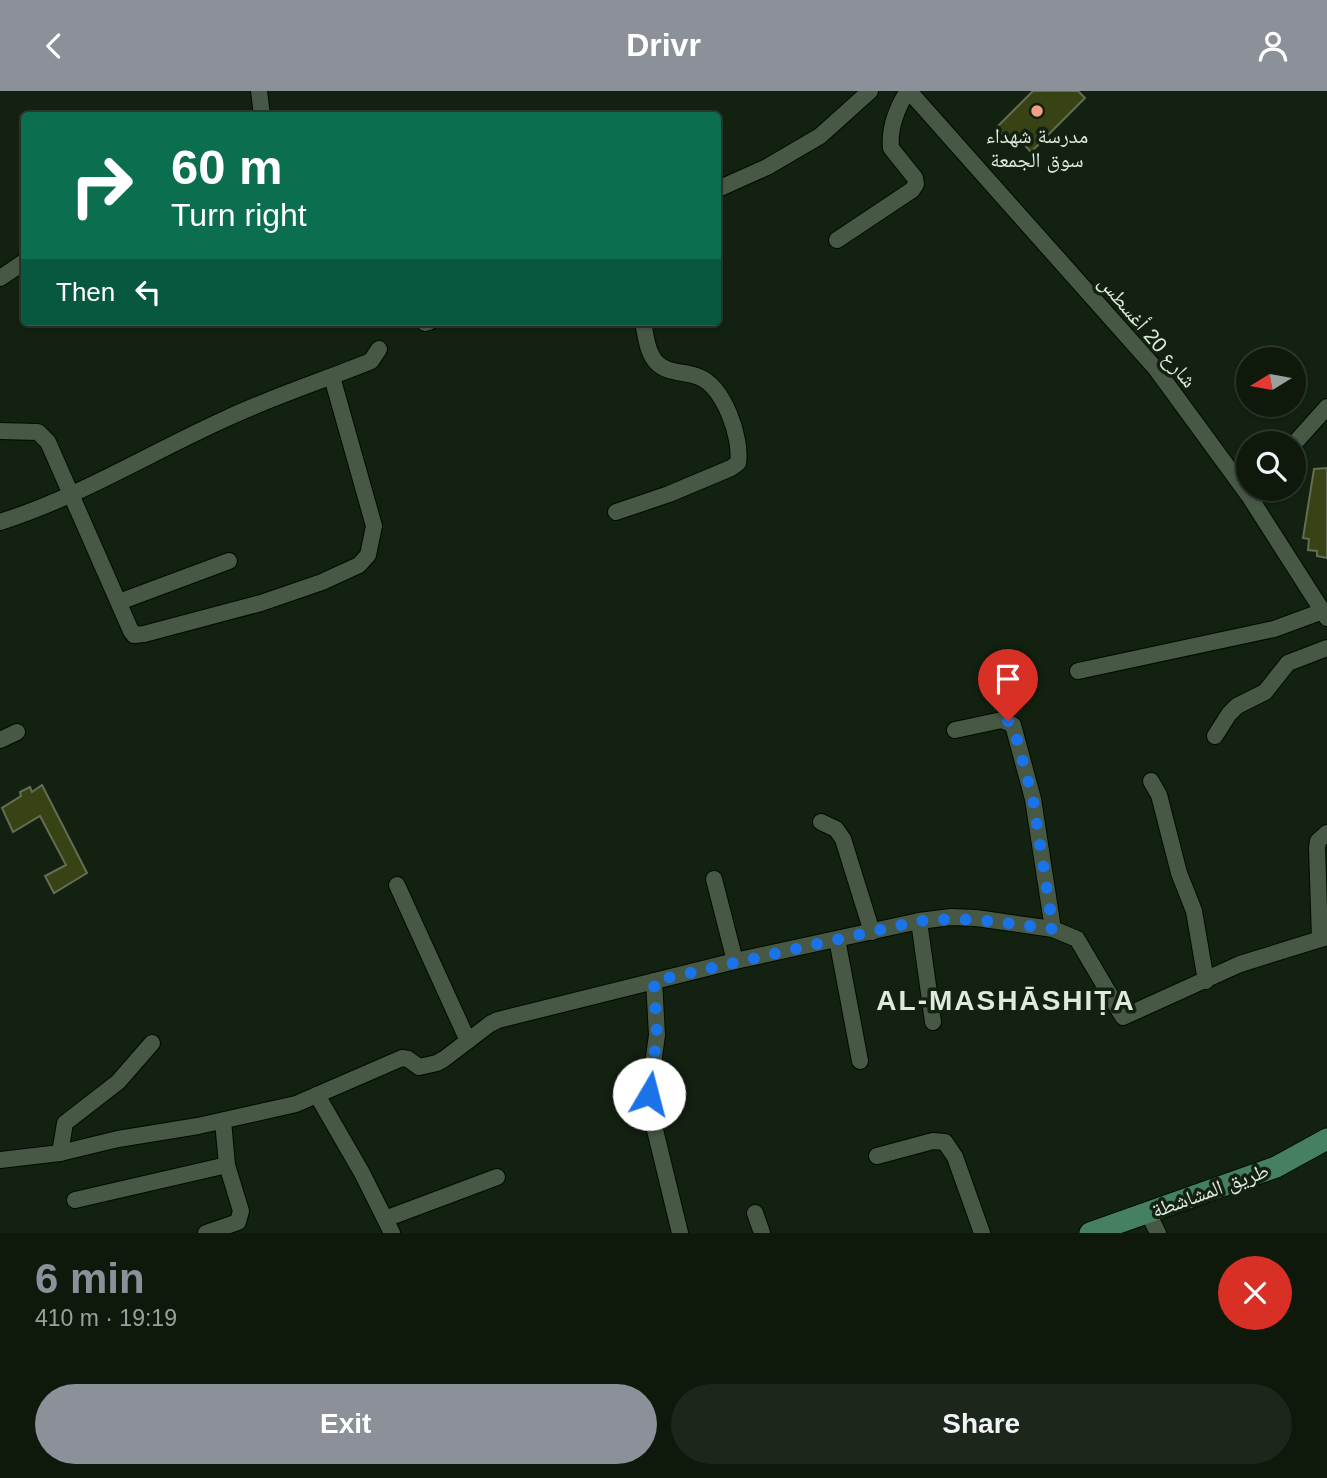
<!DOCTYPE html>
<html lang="en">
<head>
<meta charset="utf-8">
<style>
  :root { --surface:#0e190c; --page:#1c261a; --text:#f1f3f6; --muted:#9ba09d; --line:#2e382d; --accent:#8c9099 }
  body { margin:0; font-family:Arial,"Noto Naskh Arabic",sans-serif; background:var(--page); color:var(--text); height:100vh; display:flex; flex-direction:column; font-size:26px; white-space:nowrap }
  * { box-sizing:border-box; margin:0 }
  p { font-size:23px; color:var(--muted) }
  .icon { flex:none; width:38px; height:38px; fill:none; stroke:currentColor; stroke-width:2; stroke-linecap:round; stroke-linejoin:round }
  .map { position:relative; height:1142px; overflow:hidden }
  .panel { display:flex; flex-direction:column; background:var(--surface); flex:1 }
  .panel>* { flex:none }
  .top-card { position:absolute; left:21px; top:21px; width:700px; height:214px; border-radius:7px; box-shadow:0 2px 5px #0004,0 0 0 2px var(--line); background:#0b6e4f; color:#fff; overflow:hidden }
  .needle { width:46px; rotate:259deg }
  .buttons { position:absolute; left:1236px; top:256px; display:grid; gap:14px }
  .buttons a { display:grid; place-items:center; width:70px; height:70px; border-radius:50%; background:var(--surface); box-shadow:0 2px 5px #0004,0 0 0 2px var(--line); font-size:35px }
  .pin { position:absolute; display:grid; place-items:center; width:60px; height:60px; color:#fff; margin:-72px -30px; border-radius:50% 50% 50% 0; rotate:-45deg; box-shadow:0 0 7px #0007 }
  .pin .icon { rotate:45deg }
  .me { position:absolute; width:77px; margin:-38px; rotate:8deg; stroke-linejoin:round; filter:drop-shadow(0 0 5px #0008) }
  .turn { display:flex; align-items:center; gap:24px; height:147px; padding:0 35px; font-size:32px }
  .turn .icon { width:91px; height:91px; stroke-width:2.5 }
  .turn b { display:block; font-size:49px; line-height:60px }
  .then { display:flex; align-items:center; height:66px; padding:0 35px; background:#0003; gap:14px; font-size:26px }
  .round { display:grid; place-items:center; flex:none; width:74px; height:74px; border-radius:37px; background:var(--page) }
  .overview { display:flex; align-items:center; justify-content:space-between; height:119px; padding:0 35px }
  h1 { font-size:42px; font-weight:800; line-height:52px; color:var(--accent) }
  .action { display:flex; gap:14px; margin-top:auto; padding:14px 35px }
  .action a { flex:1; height:80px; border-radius:42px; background:var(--accent); color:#fff; font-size:28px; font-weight:800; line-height:80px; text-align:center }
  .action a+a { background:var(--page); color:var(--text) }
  header { display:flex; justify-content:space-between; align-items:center; height:91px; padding:0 35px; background:var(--accent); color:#fff; font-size:32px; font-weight:800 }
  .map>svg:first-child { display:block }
</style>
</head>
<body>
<header><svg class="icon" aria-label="back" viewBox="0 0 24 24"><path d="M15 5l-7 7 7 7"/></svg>Drivr<svg class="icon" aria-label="person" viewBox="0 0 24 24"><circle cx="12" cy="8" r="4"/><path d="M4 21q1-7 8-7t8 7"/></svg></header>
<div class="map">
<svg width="1327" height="1142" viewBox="0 0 1327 1142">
  <rect width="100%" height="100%" fill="#122110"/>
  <g fill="#384315" stroke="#656c53" stroke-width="2">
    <polygon points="1033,0 1078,0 1085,7 1031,61 1013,42 1007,48 996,37"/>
    <polygon points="1327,377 1327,467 1317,465 1317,460 1308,459 1309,448 1303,447 1314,378"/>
    <polygon points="42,694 87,782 54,802 45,785 66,774 40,725 13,741 2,717 21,705 20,701 30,696 32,701"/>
  </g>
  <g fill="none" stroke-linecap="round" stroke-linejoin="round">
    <g stroke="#010b01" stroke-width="18">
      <g id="minor">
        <polyline points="259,0 262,24"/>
        <polyline points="909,0 1156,278 1249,405 1327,527"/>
        <polyline points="718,98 767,76 820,45 870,0"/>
        <path d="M837,149L912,99L916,93L915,87L891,57C889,37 897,16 908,0"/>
        <polyline points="0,187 24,171"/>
        <polyline points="425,232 429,231"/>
        <polyline points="0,340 38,341 48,351 131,540 134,544 144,543 261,512 322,491 359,474 368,464 374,435 332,286"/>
        <polyline points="1293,354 1327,316"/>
        <path d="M616,421L669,403L731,377L738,372C742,347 724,296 699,286C685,280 668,283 657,272C647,262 646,245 643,231"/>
        <path d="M0,431C79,406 148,363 223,329C271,306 322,290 371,270L379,258"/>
        <polyline points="119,511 229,470"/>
        <polyline points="1078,580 1274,538 1323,520"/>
        <polyline points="955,639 1002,629 1013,634 1033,708 1053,838"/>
        <polyline points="1215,645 1229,623 1237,615 1265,601 1288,572 1327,557"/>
        <polyline points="0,649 17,641"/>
        <polyline points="1151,690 1159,704 1179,782 1194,820 1206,890"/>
        <polyline points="821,731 836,738 843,748 872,841"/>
        <polyline points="714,788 735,870"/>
        <polyline points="397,794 468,950"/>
        <polyline points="919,830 933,931"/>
        <polyline points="837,848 860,970"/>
        <polyline points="1320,848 1317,757 1318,750 1327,742"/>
        <polyline points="654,890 657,944 648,1010 680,1142"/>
        <polyline points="317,1004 362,1082 392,1142"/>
        <polyline points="60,1062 65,1032 118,991 152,952"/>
        <polyline points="877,1065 933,1050 945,1051 955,1066 982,1142"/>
        <polyline points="0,1069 60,1062 118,1048 198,1035 296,1013 402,967 408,968 419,976 437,972 444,968 490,933 498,929 735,870 919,830 951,826 976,827 1053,838 1077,848 1123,926 1240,873 1327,846"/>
        <polyline points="75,1109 227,1074"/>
        <polyline points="755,1122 762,1142"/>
        <polyline points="1148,1122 1158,1142"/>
        <polyline points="385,1128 497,1086"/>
        <polyline points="206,1142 238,1131 241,1120 227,1074 223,1030"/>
      </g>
    </g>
    <g stroke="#010b01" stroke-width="23">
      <polyline id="major" points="1090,1142 1276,1076 1327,1048"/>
    </g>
    <use href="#minor" stroke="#475845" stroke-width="16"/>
    <use href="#major" stroke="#458061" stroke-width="21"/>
  </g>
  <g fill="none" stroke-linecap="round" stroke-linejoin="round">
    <path stroke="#1a73e8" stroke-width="12" stroke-dasharray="0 21.6" d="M649,1003L657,944L654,890L919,830C965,825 1008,832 1053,838L1033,708L1013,634L1008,630"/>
  </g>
  <circle fill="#f39f84" stroke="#122110" stroke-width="2.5" cx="1037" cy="20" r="7"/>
  <g text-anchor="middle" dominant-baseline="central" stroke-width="7" stroke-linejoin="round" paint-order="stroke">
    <g font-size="21" fill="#dfeade" stroke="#122110">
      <text x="1037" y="44">مدرسة شهداء<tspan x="1037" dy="24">سوق الجمعة</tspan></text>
    </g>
    <g font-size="21" fill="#dfeade" stroke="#122110">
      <text transform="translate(1148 240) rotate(50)">شارع 20 أغسطس</text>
      <text transform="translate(1210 1099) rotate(-20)">طريق المشاشطة</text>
    </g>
    <g font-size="28" font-weight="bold" letter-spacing="2" fill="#dfeade" stroke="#122110">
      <text x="1006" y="909">AL-MASHĀSHIṬA</text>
    </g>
  </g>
</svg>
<div class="buttons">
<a><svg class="needle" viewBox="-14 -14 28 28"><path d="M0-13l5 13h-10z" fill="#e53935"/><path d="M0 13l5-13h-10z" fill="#9ba09d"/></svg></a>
<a><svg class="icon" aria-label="search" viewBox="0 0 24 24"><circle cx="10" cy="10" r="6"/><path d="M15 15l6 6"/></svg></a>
</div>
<div class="pin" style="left:1008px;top:630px;background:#d93025"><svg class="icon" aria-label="arrive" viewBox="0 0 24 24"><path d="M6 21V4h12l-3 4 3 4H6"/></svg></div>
<svg class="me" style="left:649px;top:1003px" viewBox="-20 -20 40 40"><circle r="19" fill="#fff"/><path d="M0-13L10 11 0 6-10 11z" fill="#1a73e8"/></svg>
<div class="top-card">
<div class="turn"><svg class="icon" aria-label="right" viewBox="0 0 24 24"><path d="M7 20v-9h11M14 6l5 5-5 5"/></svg><div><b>60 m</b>Turn right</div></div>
<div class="then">Then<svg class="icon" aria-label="left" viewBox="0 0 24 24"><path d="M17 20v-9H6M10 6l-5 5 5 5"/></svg></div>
</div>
</div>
<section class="panel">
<div class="overview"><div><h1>6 min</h1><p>410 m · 19:19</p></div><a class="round" style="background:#d93025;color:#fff"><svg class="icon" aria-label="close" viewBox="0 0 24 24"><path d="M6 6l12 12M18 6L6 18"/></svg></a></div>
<div class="action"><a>Exit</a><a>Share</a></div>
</section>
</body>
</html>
